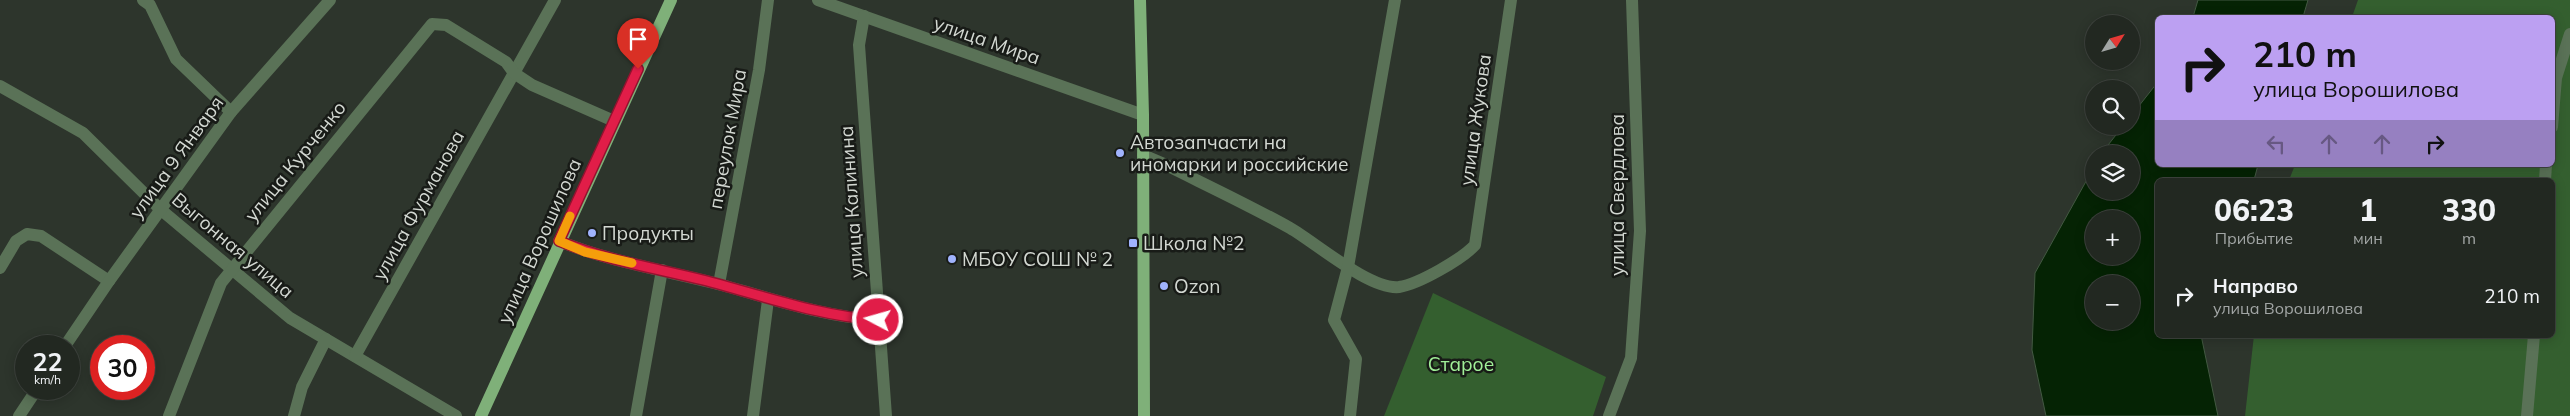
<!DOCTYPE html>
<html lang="ru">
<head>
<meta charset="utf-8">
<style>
  :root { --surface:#222821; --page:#2a302a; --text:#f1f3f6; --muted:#a2a6a5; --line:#3f443f }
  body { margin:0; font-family:Mulish,sans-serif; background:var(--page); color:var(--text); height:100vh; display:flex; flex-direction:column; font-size:19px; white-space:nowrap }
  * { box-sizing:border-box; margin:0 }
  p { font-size:16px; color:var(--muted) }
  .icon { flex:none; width:28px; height:28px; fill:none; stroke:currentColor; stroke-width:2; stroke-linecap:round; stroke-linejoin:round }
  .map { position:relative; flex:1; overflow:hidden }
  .drawer { position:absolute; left:2155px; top:178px; width:400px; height:160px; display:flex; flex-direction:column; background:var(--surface); border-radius:8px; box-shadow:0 2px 12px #0003,0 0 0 1px var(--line) }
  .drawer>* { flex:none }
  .top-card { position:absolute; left:2155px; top:15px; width:400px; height:152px; border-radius:8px; box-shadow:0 2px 12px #0003,0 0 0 1px var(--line); background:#bca0f2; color:#111; overflow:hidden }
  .needle { width:32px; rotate:53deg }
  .buttons { position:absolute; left:2085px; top:15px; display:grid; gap:10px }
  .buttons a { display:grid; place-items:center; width:55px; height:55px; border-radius:50%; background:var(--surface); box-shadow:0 2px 12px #0003,0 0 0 1px var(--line); font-size:25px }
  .speed { position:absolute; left:15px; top:335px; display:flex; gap:10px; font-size:25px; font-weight:700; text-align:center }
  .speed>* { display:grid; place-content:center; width:65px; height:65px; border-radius:50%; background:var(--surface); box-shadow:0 2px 12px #0003,0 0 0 1px var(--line); line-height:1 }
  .speed small { font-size:12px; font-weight:400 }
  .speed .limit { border:8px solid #d22; background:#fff; color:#111 }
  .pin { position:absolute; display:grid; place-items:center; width:42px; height:42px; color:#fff; margin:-51px -21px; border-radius:50% 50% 50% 0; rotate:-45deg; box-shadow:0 0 5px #0007 }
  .pin .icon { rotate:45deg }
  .me { position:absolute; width:55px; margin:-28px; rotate:276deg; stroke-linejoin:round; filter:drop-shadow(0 0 4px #0008) }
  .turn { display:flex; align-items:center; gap:18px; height:105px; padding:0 15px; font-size:22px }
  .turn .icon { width:65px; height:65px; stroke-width:2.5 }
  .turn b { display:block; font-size:35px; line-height:42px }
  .lanes { display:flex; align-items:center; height:48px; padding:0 15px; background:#0003; justify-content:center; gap:25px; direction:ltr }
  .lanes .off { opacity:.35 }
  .eta { display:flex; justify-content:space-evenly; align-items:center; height:85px; text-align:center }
  .eta b { font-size:30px; font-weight:800; line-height:35px }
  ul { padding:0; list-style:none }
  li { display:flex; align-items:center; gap:15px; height:65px; padding:0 15px }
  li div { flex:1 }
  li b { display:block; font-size:19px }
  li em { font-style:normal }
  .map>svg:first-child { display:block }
</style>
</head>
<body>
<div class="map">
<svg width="2570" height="416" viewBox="0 0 2570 416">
  <rect width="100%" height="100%" fill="#2d352c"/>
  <g fill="#345f2f">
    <polygon points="2358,0 2570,0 2570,416 2245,416 2254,335 2552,335 2552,180 2289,180 2295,165 2552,165 2552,18 2352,17"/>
    <polygon points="1433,293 1606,377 1593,416 1384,416"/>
  </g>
  <g fill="#052304" stroke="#435942" fill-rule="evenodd">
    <polygon points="2198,0 2308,0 2303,17 2193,17"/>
    <path d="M2157,83L2158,165H2258L2254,180H2158V335H2201L2218,416H2046L2032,350L2035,273L2094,167V191H2131V154H2101L2123,126H2131V116ZM2094,219H2131V256H2094ZM2094,284H2131V321H2094Z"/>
  </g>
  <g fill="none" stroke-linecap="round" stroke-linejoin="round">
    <g stroke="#5a7257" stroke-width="12">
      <polyline points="143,0 150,5 176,59 231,112"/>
      <polyline points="818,0 1143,115"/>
      <polyline points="864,16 859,45 886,416"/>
      <polyline points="0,86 83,133 160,209 290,318 456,416"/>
      <polyline points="2552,127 2556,78 2570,34"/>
      <path d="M1143,155L1164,164C1206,185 1249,205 1290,228C1316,243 1370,290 1399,287C1419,284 1462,259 1475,245L1511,0"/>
      <polyline points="2545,180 2546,165"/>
      <path d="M559,241C608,261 662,270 714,283C768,297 822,317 878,320"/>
      <polyline points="0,268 16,241 27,234 41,236 109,281"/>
      <polyline points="719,284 759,70 768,0"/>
      <polyline points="65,346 109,281 231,112 330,0"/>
      <polyline points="355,356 555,0"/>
      <polyline points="19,416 37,389"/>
      <polyline points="169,416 221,283 432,24 446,25 506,62 514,73 532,85 614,121"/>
      <polyline points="294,416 302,387 326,339"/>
      <polyline points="636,416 662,270"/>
      <polyline points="753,416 768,300"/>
      <polyline points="1350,416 1356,359 1334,320 1348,267 1395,0"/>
      <polyline points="1609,416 1631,358 1640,231 1632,0"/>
      <polyline points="2527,416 2534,335"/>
    </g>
    <g stroke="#7fb079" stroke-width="12">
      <polyline points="1140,0 1143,115 1144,416"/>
      <polyline points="481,416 671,0"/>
    </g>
  </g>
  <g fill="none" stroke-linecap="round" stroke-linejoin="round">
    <g stroke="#92132f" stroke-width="12">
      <path id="route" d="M638,69L559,241C605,260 655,268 703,280C761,295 818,316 878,320"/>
    </g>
    <use href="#route" stroke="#e11d48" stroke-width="9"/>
    <polyline stroke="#f59e0b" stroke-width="9" points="570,216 559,241 585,252 632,263"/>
  </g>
  <g fill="#a0b3fd" stroke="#181b17" stroke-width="2">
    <circle cx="1120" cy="153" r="5"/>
    <circle cx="592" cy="233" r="5"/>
    <rect x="1128" y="238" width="10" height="10" rx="2.5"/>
    <circle cx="952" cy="259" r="5"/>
    <circle cx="1164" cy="286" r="5"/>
  </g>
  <g text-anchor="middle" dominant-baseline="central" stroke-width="5" stroke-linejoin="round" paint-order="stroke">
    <g font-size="19" fill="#d3d8d2" stroke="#181b17">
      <text transform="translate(987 40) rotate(19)">улица Мира</text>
      <text transform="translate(1475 120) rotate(-82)">улица Жукова</text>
      <text transform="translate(727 139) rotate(-80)">переулок Мира</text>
      <text transform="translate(176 157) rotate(-54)">улица 9 Января</text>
      <text transform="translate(295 161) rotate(-51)">улица Курченко</text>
      <text transform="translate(1617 195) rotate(-90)">улица Свердлова</text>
      <text transform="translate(851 202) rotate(-94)">улица Калинина</text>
      <text transform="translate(418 205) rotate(-61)">улица Фурманова</text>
      <text transform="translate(539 241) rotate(-66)">улица Ворошилова</text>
      <text transform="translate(233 245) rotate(40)">Выгонная улица</text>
    </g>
    <g font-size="19" fill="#d3d8d2" stroke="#181b17" text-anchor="start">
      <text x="1130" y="142">Автозапчасти на<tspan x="1130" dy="22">иномарки и российские</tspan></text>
      <text x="602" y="233">Продукты</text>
      <text x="1143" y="243">Школа №2</text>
      <text x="962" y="259">МБОУ СОШ № 2</text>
      <text x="1174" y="286">Ozon</text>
    </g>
    <g font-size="19" fill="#a1f098" stroke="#181b17">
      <text x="1461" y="364">Старое</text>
    </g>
  </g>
</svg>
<div class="buttons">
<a><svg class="needle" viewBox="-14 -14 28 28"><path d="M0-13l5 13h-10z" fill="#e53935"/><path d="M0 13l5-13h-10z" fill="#a2a6a5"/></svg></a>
<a><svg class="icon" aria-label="search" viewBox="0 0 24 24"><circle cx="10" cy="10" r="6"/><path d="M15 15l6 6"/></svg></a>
<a><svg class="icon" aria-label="layers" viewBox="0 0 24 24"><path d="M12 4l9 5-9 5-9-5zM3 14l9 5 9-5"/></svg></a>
<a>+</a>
<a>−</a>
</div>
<div class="speed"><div>22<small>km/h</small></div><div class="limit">30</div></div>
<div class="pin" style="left:638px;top:69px;background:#d93025"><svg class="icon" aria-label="arrive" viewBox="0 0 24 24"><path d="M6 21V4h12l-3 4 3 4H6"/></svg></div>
<svg class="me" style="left:878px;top:320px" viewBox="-20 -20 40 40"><circle r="17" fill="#e11d48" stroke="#fff" stroke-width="3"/><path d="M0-11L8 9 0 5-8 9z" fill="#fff"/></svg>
<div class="top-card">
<div class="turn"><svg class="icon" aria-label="right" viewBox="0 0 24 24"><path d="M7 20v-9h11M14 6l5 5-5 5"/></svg><div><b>210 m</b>улица Ворошилова</div></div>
<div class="lanes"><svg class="icon off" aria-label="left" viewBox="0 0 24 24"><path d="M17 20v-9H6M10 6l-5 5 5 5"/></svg><svg class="icon off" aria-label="ahead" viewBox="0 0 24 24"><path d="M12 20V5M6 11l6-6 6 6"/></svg><svg class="icon off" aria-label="ahead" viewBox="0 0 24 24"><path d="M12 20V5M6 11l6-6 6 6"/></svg><svg class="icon" aria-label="right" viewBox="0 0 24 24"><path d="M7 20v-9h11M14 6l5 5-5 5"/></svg></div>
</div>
<section class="drawer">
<div class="eta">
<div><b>06:23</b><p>Прибытие</p></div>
<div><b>1</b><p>мин</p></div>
<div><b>330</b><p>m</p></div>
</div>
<ul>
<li><svg class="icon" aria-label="right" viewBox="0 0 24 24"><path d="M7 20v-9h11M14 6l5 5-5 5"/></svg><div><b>Направо</b><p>улица Ворошилова</p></div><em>210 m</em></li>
</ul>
</section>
</div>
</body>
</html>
